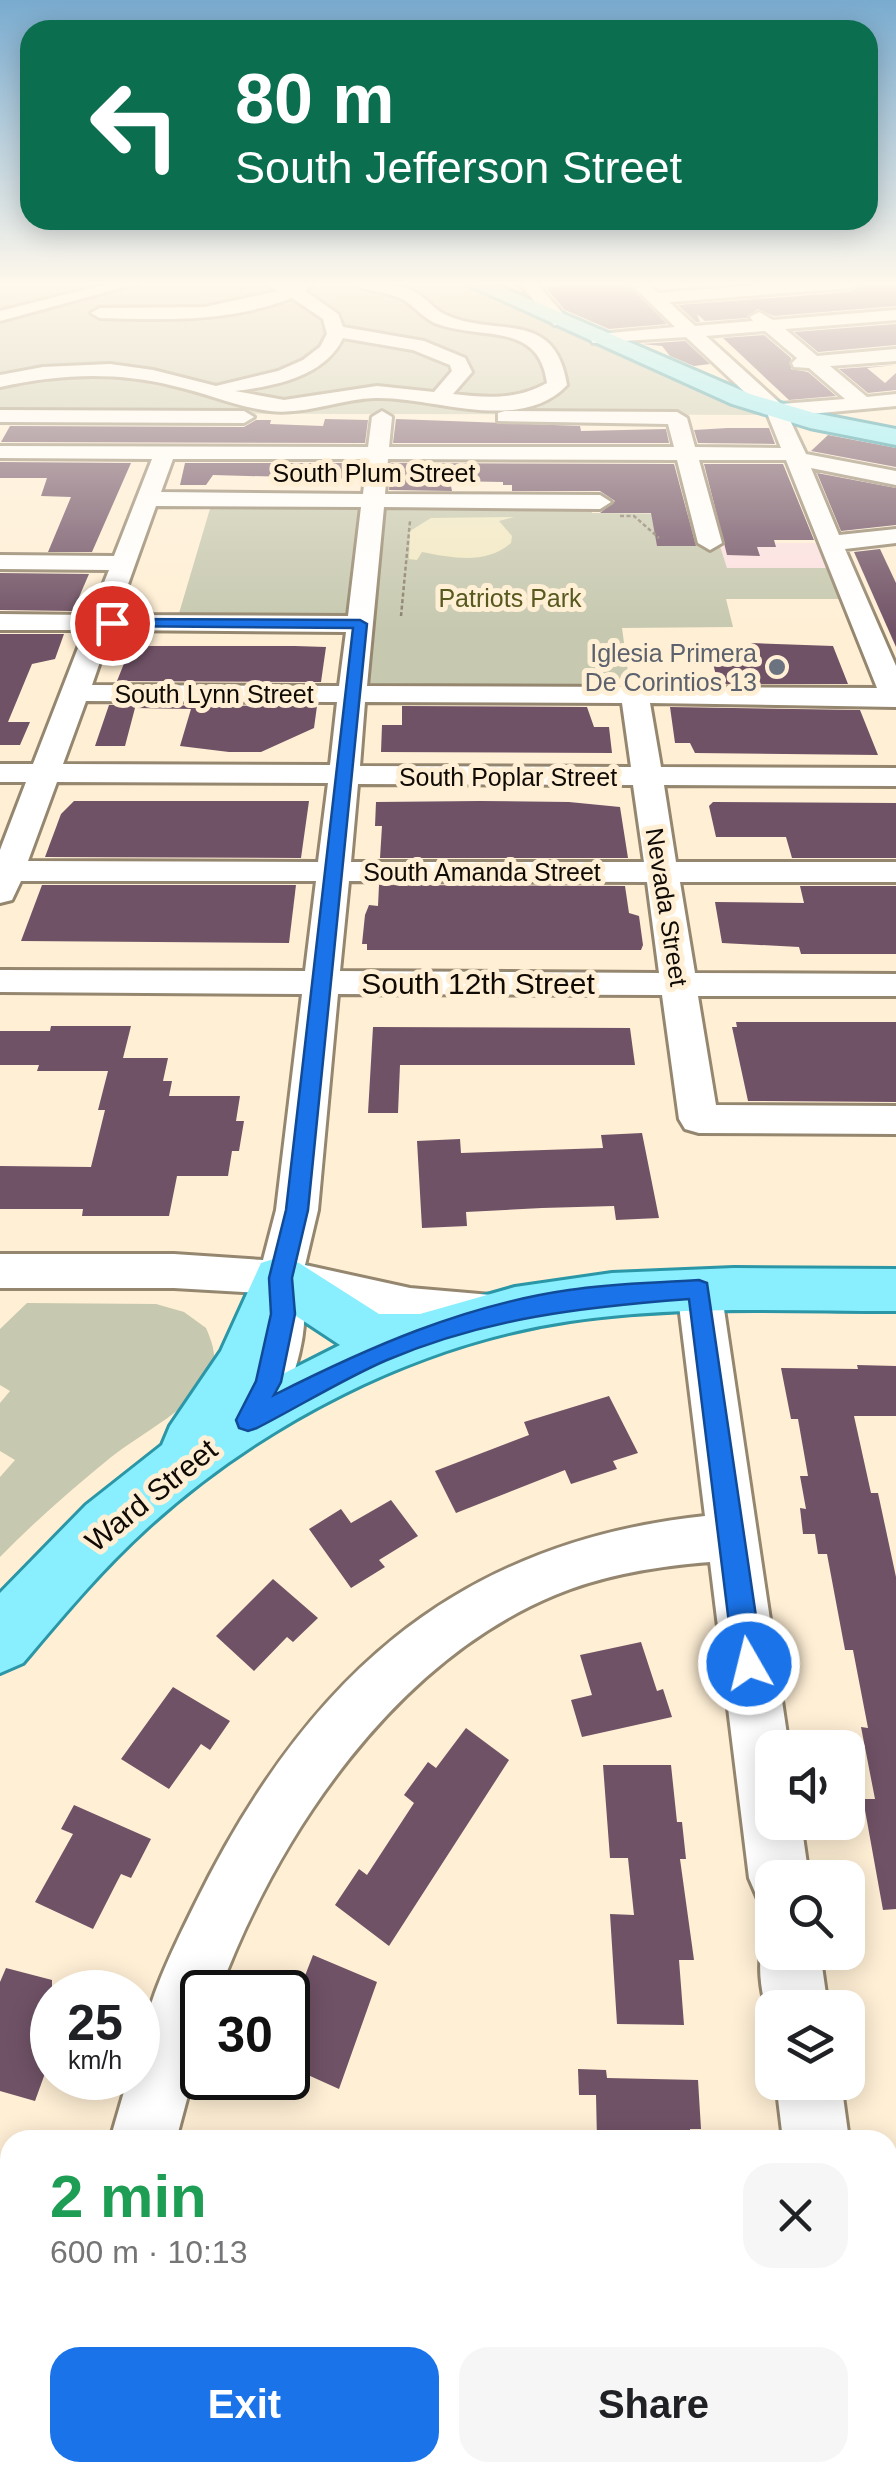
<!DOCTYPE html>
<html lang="en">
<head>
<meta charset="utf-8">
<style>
  :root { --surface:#fff; --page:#f6f6f6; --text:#202124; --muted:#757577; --accent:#1a73e8 }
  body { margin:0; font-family:Helvetica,sans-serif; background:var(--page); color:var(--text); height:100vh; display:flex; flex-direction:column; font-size:38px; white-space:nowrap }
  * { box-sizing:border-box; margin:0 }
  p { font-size:32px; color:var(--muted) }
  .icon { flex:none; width:55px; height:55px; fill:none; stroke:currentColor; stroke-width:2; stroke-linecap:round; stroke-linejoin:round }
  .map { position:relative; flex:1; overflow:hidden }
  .panel { position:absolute; left:0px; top:2130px; width:898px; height:352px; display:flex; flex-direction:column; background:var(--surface); border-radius:30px 30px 0 0; box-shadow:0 5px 25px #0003 }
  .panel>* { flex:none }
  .banner { position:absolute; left:20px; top:20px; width:858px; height:210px; border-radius:30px; box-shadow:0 5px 25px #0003; background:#0b6e4f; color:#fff; overflow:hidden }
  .buttons { position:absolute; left:755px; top:1730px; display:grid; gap:20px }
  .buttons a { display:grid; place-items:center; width:110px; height:110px; border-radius:20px; background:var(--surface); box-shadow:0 5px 25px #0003; font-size:50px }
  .speed { position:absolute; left:30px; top:1970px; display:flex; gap:20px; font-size:50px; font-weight:700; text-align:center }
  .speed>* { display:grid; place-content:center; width:130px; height:130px; border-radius:50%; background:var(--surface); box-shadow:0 5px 25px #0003; line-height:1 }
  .speed small { font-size:25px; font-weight:400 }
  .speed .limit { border:5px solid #111; border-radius:15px; background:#fff; color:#111 }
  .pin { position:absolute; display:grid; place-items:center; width:85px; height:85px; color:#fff; margin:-42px; border:5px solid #fff; border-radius:50%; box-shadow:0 2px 10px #0007 }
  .me { position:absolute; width:110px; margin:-55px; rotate:352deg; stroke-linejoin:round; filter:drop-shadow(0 0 8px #0008) }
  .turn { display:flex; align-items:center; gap:35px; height:210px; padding:0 50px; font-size:45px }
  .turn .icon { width:130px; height:130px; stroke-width:2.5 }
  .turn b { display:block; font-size:70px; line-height:85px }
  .round { display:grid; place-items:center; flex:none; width:105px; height:105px; border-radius:30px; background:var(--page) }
  .summary { display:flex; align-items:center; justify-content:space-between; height:170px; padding:0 50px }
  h1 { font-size:60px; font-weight:600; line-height:75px; color:#1e9e55 }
  .cta { display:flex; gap:20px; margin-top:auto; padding:20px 50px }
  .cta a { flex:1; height:115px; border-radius:30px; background:var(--accent); color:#fff; font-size:40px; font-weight:600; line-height:115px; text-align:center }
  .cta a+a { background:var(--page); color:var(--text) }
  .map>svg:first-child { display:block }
</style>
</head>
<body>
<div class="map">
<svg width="896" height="2482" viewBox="0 0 896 2482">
  <rect width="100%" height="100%" fill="#ffefd5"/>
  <polygon fill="#fbe0e1" points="719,543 821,543 830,568 727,568"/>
  <g fill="#c6c8af">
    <polygon points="0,283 462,283 760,415 0,413"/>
    <polygon points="212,502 591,505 592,513 691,514 697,542 719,543 727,568 830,568 844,599 726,599 733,627 622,628 631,694 361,692 369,622 177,620"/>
    <path d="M27,1303L156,1304L184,1312L206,1328C212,1342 218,1357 211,1373C196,1406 140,1434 110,1458C72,1489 35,1521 0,1557V1477L15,1460L0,1451V1403L10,1391L0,1385V1329Z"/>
  </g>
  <path fill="#f1e8c2" d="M514,517L499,521L512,536L511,543C486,565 453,558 422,552L417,560L409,559L410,531L431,518Z"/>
  <g fill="#705266">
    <polygon points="603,283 626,283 667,324 609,329 565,310 545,287"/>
    <polygon points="862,283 896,283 896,306 774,316 757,309 747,318 705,321 697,314 700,322 696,322 678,305 850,292"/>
    <polygon points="896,324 896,345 818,352 794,332"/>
    <polygon points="764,335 791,358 791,369 808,372 836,396 789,400 723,338"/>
    <polygon points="685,341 710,364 694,366 670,356 662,346 642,344"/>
    <polygon points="896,365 867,368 885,383 896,373 896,390 868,393 839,369"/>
    <polygon points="325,419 368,420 365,443 1,442 10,426 244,427 256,420 271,420 270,424 323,426"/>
    <polygon points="396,419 580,426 581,431 666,429 669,443 393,443"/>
    <polygon points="727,428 769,428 775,444 698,443 694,430"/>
    <polygon points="828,435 896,448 896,467 811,451"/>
    <polygon points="0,462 131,463 92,552 48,552 71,497 41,496 47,478 0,478"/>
    <polygon points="185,463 363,463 361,479 213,475 206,485 180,485"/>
    <polygon points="391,463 674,464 696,546 657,546 651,513 600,513 615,501 600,491 512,491 512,485 503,485 503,482 450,481 452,491 389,490"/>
    <polygon points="704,464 783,464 814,540 774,540 776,547 757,547 760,556 727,555"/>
    <polygon points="817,473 896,488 896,525 841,531"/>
    <polygon points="880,549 896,583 896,647 854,552"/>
    <polygon points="0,573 89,574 73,611 0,610"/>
    <polygon points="0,634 64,634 55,659 32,664 8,722 30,722 20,745 0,745"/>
    <polygon points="751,643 833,646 848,684 718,684 712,659 750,659 746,646 752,646"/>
    <polygon points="131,646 295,646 326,647 321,682 117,681"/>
    <polygon points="109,705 317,706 314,728 261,752 229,752 180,746 191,709 135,708 125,746 95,746"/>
    <polygon points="402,706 587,707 594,727 609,727 612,753 381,752 382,725 402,725"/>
    <polygon points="670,707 860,710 878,755 695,753 690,743 675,743"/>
    <polygon points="74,801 309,801 301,858 45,857 61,814"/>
    <polygon points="480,801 569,802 620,807 628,858 380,858 382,826 375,826 376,802"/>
    <polygon points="713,802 896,803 896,858 792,858 786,837 716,837 709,806"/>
    <polygon points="42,885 296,885 289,943 21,941"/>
    <polygon points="379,885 625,886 629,913 639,916 643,945 641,950 367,950 367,944 362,944 365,915 369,905 378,906"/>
    <polygon points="800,886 896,886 896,954 801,954 799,947 722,943 715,902 804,903"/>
    <polygon points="736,1022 896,1022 896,1102 748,1101 732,1027 737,1027"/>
    <polygon points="51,1026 131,1026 123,1058 168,1058 163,1081 172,1081 169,1096 240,1096 236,1121 244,1121 239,1151 232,1151 228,1176 177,1176 169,1216 82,1216 83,1209 0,1209 0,1166 91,1167 105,1110 98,1110 108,1071 37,1071 39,1065 0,1065 0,1031 50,1031"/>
    <polygon points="373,1027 630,1028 635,1065 400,1065 398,1113 368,1113"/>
    <polygon points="642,1133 659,1218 616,1220 614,1206 542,1208 466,1212 467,1226 422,1228 417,1141 460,1139 461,1153 603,1148 601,1135"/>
    <polygon points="857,1365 896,1366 896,1416 854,1416 871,1493 878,1493 896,1577 896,1909 883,1910 863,1799 875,1799 861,1727 868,1728 853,1650 845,1650 827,1554 818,1554 815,1534 803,1534 800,1508 806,1509 800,1476 808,1476 798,1419 791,1419 781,1368 858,1369"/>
    <polygon points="609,1396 638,1453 613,1461 617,1469 571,1484 565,1470 456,1513 435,1471 529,1435 524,1422"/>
    <polygon points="391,1500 418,1536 379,1560 385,1567 351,1588 309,1529 341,1509 351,1523"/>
    <polygon points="273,1579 318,1618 293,1642 287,1637 254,1671 216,1636"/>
    <polygon points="641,1642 657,1691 663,1689 672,1717 582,1737 571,1700 592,1695 580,1655"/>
    <polygon points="173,1687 230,1721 210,1750 201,1744 169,1789 121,1759"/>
    <polygon points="466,1728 509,1760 389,1946 335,1905 359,1869 367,1875 414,1803 404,1795 428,1762 436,1768"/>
    <polygon points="603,1765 671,1765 677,1822 682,1822 686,1859 680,1859 694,1960 679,1960 684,2025 617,2024 610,1914 634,1915 628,1858 610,1858"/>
    <polygon points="74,1805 151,1839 131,1878 121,1874 93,1929 35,1902 73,1834 61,1829"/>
    <polygon points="313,1955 377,1982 339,2089 288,2066 307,2004 296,1999"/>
    <polygon points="6,1968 52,1980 52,2054 35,2101 0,2091 0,1982"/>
    <polygon points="578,2069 606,2070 607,2078 698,2080 701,2129 690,2129 691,2140 597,2140 596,2095 579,2095"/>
  </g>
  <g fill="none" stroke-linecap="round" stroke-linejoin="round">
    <g stroke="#95876f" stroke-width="6">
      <g id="minor">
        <polygon points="111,283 139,283 0,321 0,311"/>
        <path d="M265,283H314L305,291L338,314L343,327L424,341L465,358L472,372L453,394C487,398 517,400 547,383C539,320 480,341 435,323C421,317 412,302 397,297C383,291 365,292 354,283C376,283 402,282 421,296C430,302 436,311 446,315C497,338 555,308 567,385C520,435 433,396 375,398C340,399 306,415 270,411C237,407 206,393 174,386C116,371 58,374 0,387V375L43,367L110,364L153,370L216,386L278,371L303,360L320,347L327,334L323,319L292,298C230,322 165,320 100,318L91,313L100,308L205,307L278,291ZM343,338L413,350L450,365L452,371L434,392L377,386L284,400L235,391C275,386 324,377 343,338Z"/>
        <polygon points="519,283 536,283 566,317 566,325 554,325"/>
        <path d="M630,283H648L658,293L784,283H858L850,288L669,302L695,326L753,321L750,317L759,312L773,320L896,310V320L785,329L817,356L896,349V361L830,366L867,397L896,394V406L788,416L806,454L896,471V485L811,468L839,535L896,529V543L845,549L896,666V707L650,703L661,767L896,768V786L664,785L676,862H896V882H680L695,973L896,974V996H698L716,1105L896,1106V1134L699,1133L685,1129L679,1119L662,995L338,994L318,1210L305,1265L410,1288L491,1295L507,1300L513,1313L507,1326C444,1346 366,1312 304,1299C308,1345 289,1396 265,1434L248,1440L231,1434L224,1420C244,1379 263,1340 259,1293L174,1288H0V1254H174L263,1260L276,1210L302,994L0,992V970L305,971L316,881H21L12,900L0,903V850L26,782H0V764H33L85,630H0V614L91,615L109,570L0,569V555L114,556L152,459L0,458V446L368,447L372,417L382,411L392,417L389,447H674L668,424L498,421V413L505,411L677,412L687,418L695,447L781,448L767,413L686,337L593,343L590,339L599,334L675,327ZM765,331L797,358L792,363L794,367L809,368L845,399L781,404L706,336ZM173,459H367L363,494L161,492ZM388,459L677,460L698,543L710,550L722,543L699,460H786L877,688L367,686L384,507L600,509L611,502L600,495L385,494ZM156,506L361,507L348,616L117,615ZM111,630L346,632L339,686L92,685ZM86,701L337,702L330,765L63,764ZM365,702L622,703L631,767L360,766ZM57,782L328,783L318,862L28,861ZM358,784L633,785L644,862H351ZM349,881L647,882L659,973L340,971Z"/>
        <polygon points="0,410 244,411 254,417 244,423 0,422"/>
        <path d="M699,1272L714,1277L721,1289L789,1748H772V1822H801L809,1878H772V1905L758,1899L749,1878L710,1562C658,1566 603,1575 555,1595C394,1662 278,1834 219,1992H202V2043L176,2140H110L128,2078H138C138,2018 168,1959 194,1906C303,1683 451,1543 705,1516L677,1289L684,1277Z"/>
        <path d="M772,1928V1952H820L828,2008H772V2025C760,1995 755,1960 767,1930Z"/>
        <polygon points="776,2082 841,2082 849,2140 783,2140"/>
        <polygon points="888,2444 896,2461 896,2482 826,2482 825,2472 888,2472"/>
        <polygon points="65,2472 141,2472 140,2482 64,2482"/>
      </g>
    </g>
    <g stroke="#2b96a6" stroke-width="6">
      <g id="major">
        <polygon points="464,283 492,283 750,394 814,413 896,429 896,445 810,428 732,404"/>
        <path d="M280,1257L299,1263L379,1314H420L515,1287L612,1273L734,1268L896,1269V1311C788,1311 677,1305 570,1321C415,1344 261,1424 146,1529C101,1570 62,1617 23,1663L0,1673V1593L86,1505L162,1445L170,1426L221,1351L261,1263ZM293,1314L340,1345L261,1385Z"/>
      </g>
    </g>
    <g stroke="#897f6e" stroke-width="2.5" stroke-dasharray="4 2.5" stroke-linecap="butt">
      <polyline points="620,516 634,516 659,538"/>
      <polyline points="401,616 410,521"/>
    </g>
    <use href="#minor" fill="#fff" fill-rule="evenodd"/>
    <use href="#major" fill="#89eefe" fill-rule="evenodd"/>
  </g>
  <linearGradient id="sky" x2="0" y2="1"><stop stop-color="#79abcf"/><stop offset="0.45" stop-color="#fff8ec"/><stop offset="1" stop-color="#fff8ec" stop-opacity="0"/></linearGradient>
  <rect width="896" height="630" fill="url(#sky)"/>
  <path fill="#1a73e8" stroke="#114b97" stroke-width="2.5" d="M112,619L360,620L367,624L308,1210L292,1278L295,1314L281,1382L274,1395C367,1348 464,1305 569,1290C612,1283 656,1283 699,1280L707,1283L763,1664L759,1674L749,1678L739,1674L734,1664L689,1299C583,1307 486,1318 387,1360C343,1379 300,1406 257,1428L248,1431L239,1428L236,1420L256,1381L271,1314L269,1278L286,1210L353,628L107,626V620Z"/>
  <circle fill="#6b7280" stroke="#ffefd5" stroke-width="4" cx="777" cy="667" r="10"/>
  <g text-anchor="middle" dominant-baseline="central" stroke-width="10" stroke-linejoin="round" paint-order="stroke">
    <g font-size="25" fill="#0f0a04" stroke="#ffefd5">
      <text x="374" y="473">South Plum Street</text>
      <text x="214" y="694">South Lynn Street</text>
      <text x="508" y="777">South Poplar Street</text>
      <text x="482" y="872">South Amanda Street</text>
      <text transform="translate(667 907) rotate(81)">Nevada Street</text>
    </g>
    <g font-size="25" fill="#58591f" stroke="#ffefd5">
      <text x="510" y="598">Patriots Park</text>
    </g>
    <g font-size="25" fill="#5b616d" stroke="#ffefd5" text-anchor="end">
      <text x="757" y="653">Iglesia Primera<tspan x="757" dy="29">De Corintios 13</tspan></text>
    </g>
    <g font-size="30" fill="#0f0a04" stroke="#ffefd5">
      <text x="478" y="983">South 12th Street</text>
      <text transform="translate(151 1495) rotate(-39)">Ward Street</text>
    </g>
  </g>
</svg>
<div class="buttons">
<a><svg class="icon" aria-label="sound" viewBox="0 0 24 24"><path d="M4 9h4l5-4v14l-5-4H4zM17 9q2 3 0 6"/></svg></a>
<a><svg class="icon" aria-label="search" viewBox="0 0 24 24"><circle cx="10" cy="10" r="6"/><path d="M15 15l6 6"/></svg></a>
<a><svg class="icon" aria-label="layers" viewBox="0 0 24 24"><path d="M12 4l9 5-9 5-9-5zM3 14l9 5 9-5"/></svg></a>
</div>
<div class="speed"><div>25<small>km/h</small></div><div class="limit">30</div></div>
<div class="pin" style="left:112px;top:623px;background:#d93025"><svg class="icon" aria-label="arrive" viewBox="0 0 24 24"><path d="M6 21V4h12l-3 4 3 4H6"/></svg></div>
<svg class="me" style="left:749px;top:1664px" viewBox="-20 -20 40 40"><circle r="17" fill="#1a73e8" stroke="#fff" stroke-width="3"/><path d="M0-11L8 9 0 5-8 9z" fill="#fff"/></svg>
<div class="banner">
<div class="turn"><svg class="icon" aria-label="left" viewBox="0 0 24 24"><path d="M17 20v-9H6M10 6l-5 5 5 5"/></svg><div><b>80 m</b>South Jefferson Street</div></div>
</div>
<section class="panel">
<div class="summary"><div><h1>2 min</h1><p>600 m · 10:13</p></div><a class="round"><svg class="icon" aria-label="close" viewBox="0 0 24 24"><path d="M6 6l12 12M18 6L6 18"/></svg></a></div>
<div class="cta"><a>Exit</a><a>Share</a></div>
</section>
</div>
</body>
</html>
